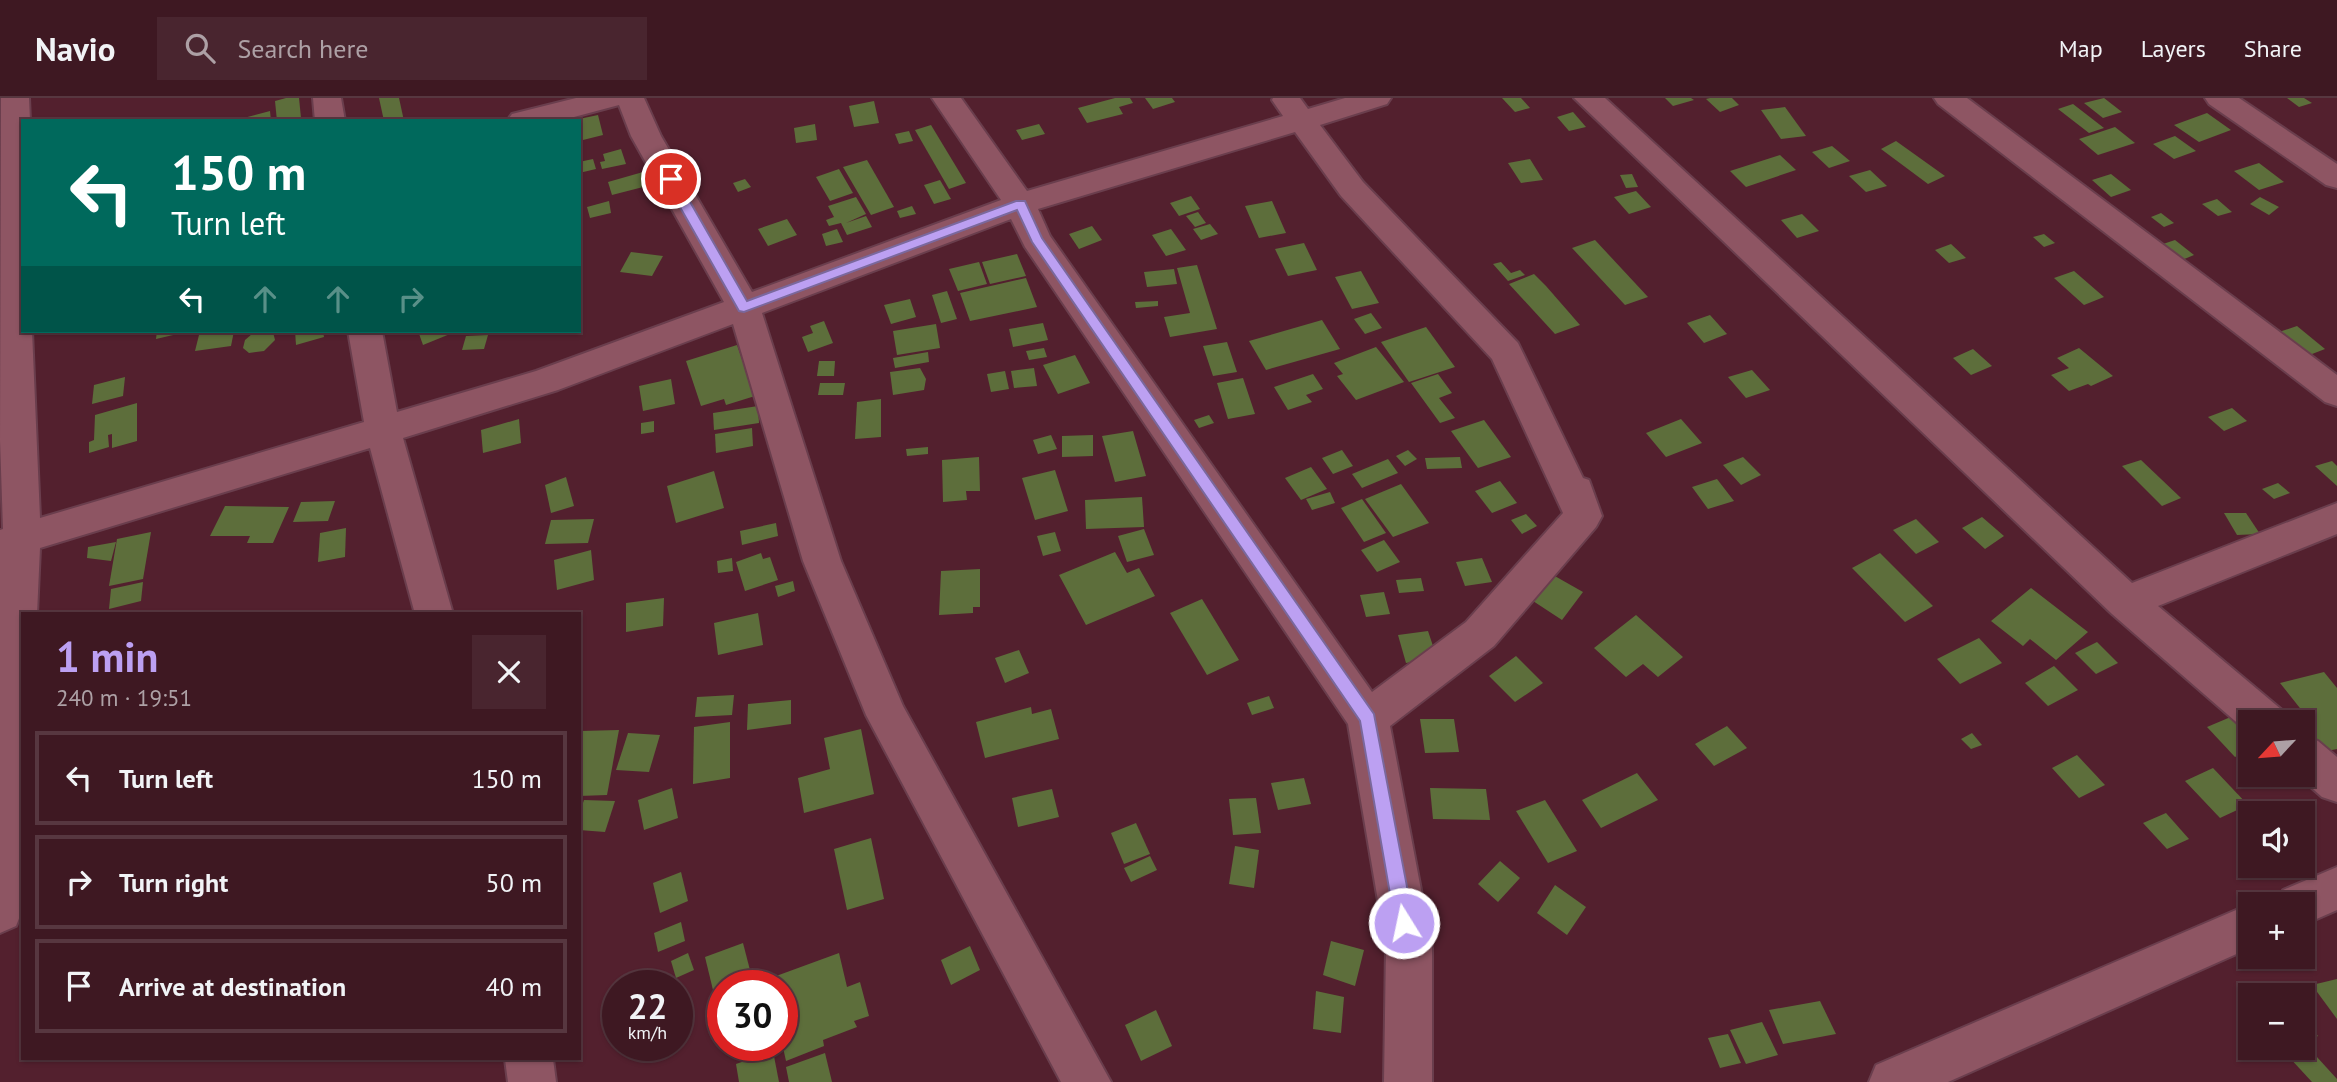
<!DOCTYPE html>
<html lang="en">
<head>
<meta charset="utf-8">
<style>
  :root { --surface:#3e1822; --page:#49252f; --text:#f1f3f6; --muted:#ada0a5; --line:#573740; --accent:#bca0f2 }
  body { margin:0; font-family:"PT Sans",sans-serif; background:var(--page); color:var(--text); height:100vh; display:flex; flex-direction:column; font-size:26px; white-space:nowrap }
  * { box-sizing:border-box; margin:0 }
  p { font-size:23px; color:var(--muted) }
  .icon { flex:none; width:38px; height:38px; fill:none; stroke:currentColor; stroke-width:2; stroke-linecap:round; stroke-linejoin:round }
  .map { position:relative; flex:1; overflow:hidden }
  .drawer { position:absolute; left:21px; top:514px; width:560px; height:448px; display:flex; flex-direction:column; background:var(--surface); border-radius:0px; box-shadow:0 2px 5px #0004,0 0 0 2px var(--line) }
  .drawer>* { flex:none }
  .hud { position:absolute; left:21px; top:21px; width:560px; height:214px; border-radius:0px; box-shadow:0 2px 5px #0004,0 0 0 2px var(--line); background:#00695c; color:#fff; overflow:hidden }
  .needle { width:46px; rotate:244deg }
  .fabs { position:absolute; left:2238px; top:612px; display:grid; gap:14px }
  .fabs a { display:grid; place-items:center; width:77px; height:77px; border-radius:0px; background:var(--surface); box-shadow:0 2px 5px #0004,0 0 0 2px var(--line); font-size:35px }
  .speed { position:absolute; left:602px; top:872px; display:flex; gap:14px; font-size:35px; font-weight:700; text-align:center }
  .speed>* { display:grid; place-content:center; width:91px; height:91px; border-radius:50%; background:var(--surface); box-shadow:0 2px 5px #0004,0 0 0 2px var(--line); line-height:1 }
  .speed small { font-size:18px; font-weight:400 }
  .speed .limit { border:10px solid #d22; background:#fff; color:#111 }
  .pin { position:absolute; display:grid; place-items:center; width:60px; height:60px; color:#fff; margin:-30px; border:4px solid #fff; border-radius:50%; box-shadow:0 2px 7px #0007 }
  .me { position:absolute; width:77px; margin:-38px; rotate:350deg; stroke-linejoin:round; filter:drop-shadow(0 0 5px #0008) }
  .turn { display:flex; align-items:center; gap:24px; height:147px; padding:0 35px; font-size:32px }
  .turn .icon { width:91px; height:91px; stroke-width:2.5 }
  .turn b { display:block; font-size:49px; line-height:60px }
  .lanes { display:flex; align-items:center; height:66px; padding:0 35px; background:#0003; justify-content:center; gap:35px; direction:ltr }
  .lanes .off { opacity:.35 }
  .round { display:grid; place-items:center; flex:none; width:74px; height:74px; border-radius:0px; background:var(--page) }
  .summary { display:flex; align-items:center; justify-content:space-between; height:119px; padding:0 35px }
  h1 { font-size:42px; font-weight:700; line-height:52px; color:var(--accent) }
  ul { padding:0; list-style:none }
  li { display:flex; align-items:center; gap:21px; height:94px; margin:0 14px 10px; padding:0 21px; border:4px solid var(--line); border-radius:0px }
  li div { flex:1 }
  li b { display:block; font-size:26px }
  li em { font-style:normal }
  header { display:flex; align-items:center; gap:42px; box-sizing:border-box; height:98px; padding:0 35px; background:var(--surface); border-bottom:2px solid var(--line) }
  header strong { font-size:33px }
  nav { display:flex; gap:38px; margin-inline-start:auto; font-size:24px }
  .search { width:490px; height:63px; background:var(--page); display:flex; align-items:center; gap:18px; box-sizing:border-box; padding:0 24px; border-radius:0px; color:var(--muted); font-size:26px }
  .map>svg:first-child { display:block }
</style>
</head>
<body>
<header>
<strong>Navio</strong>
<div class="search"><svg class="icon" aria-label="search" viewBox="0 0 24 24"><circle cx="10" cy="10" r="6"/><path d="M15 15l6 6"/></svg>Search here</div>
<nav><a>Map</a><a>Layers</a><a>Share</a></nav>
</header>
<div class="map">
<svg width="2337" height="984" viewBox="0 0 2337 984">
  <rect width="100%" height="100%" fill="#53202e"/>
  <g fill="#5d6e3b">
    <polygon points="286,0 299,0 301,20 277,23 275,3"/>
    <polygon points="379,0 399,0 404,23 384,23"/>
    <polygon points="1115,0 1130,0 1133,5 1119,9 1123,16 1087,25 1078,10"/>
    <polygon points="1145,0 1172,0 1175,4 1153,11"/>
    <polygon points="1502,0 1521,0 1530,10 1515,14"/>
    <polygon points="1665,0 1691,0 1694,2 1673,8"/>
    <polygon points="1710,0 1732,0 1739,7 1720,14 1706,1"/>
    <polygon points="2104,0 2122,14 2103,20 2084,5"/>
    <polygon points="2287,0 2304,0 2312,5 2299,9"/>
    <polygon points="874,3 879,25 854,29 849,8"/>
    <polygon points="2073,6 2104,30 2089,35 2058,11"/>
    <polygon points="1785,9 1806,38 1781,41 1761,12"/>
    <polygon points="270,13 271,23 236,23 236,22"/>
    <polygon points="1573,14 1586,29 1569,33 1557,19"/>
    <polygon points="2207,15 2231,32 2199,44 2174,27"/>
    <polygon points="598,17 603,37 579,43 579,21"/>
    <polygon points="815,26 817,42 796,45 794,30"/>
    <polygon points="1039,26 1045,36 1022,42 1016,32"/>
    <polygon points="931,27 966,85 949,91 915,32"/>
    <polygon points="2115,29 2135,45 2098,57 2079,41"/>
    <polygon points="909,33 913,43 899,46 895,36"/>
    <polygon points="2175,38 2196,53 2174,61 2153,46"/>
    <polygon points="1896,43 1945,78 1928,86 1881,51"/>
    <polygon points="1832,48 1850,63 1829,70 1812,54"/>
    <polygon points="621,51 626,66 602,71 600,64 605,63 603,56"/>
    <polygon points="1780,57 1796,72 1746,89 1730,73"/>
    <polygon points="593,61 596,71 579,75 579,64"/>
    <polygon points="1530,61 1543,82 1521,85 1508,65"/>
    <polygon points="867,62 894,109 871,117 843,69"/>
    <polygon points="2259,65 2284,84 2259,92 2234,73"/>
    <polygon points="839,71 853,95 830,103 816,79"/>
    <polygon points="1870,72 1887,88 1866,94 1849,78"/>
    <polygon points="643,74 647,88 612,97 608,84"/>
    <polygon points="1632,76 1638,89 1626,90 1620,77"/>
    <polygon points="2111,76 2131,92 2111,99 2092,82"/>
    <polygon points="745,81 751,89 738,94 733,85"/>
    <polygon points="940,82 951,101 934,106 924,87"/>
    <polygon points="1636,93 1651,109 1629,116 1614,99"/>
    <polygon points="1191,98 1200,111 1179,118 1170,105"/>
    <polygon points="856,99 866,116 846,125 866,118 872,129 847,137 841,125 829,128 826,122 834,119 828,108"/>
    <polygon points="2260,99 2279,109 2269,117 2250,106"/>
    <polygon points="2217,101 2232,114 2218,118 2202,106"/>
    <polygon points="609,103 611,115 590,120 587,109"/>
    <polygon points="1272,103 1286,135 1259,140 1245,108"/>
    <polygon points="912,108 916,116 900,120 897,113"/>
    <polygon points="1198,114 1206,125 1195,129 1186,118"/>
    <polygon points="2161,115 2174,125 2164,129 2151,119"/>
    <polygon points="1802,116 1819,133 1797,140 1781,122"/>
    <polygon points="787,121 797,137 768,148 758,131"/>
    <polygon points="1210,126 1218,136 1201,142 1193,131"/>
    <polygon points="1092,128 1102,142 1079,151 1069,136"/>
    <polygon points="837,131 843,144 826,148 822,136"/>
    <polygon points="1171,131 1186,152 1166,158 1152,137"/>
    <polygon points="2044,136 2055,145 2044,149 2033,139"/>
    <polygon points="1595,142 1648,199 1625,207 1572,150"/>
    <polygon points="2175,142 2194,157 2182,162 2163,146"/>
    <polygon points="1304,145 1317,172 1288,178 1275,151"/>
    <polygon points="1951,146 1966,160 1949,165 1935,152"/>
    <polygon points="631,154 663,158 652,178 620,174"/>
    <polygon points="1017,156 1026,178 990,186 982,164"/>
    <polygon points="979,164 987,186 958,193 949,171"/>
    <polygon points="1501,164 1511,175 1520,172 1525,177 1508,183 1493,166"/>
    <polygon points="1197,167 1217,231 1170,239 1164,219 1190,215 1177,170"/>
    <polygon points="1174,171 1177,186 1147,189 1144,174"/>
    <polygon points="1361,173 1379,205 1352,211 1335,179"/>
    <polygon points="2074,173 2104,199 2084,207 2054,180"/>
    <polygon points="1534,176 1546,188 1580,227 1555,236 1509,186"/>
    <polygon points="1026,180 1037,209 970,223 960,195"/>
    <polygon points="947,193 957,221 941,225 932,197"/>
    <polygon points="910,201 916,219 891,226 884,207"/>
    <polygon points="1158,203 1158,208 1136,210 1135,204"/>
    <polygon points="1371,215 1382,230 1365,236 1354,221"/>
    <polygon points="1710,217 1727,236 1704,245 1687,225"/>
    <polygon points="1322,222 1340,251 1266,272 1249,243"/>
    <polygon points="824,223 833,245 808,254 802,239 813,235 810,228"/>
    <polygon points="1043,225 1048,242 1013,249 1009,231"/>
    <polygon points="936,226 940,250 897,257 893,233"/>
    <polygon points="2297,228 2325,251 2307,258 2279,234"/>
    <polygon points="1426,229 1455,269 1409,284 1381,244"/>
    <polygon points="157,233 186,233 186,234 156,241"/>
    <polygon points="200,233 234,233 231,248 195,253"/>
    <polygon points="261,233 273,234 275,242 264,253 249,255 243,250 245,242 252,236"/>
    <polygon points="295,233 323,233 324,239 296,247"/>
    <polygon points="418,233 448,233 450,236 423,247"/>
    <polygon points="488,237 484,251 462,252 466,238"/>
    <polygon points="1227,244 1237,274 1213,278 1203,248"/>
    <polygon points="737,247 755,298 726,307 724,301 701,308 686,263"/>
    <polygon points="1376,249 1404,284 1356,302 1337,278 1343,276 1334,265"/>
    <polygon points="1044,250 1047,259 1029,262 1026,253"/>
    <polygon points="2079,250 2113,278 2091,288 2088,286 2069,293 2051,277 2069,270 2057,260"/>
    <polygon points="1973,251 1992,268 1971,277 1953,260"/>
    <polygon points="928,254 929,264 895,270 893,260"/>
    <polygon points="1075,257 1090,285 1058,296 1043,267"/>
    <polygon points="819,263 835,263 834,278 817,278"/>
    <polygon points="920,270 926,281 924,292 893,297 890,274"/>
    <polygon points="1034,270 1037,288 1014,290 1011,273"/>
    <polygon points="1752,272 1770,292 1746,300 1728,279"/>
    <polygon points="1005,273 1009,291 991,294 987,276"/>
    <polygon points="1313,276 1323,291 1306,297 1312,304 1288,312 1274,289"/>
    <polygon points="1438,276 1452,295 1439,300 1455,320 1440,325 1411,285"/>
    <polygon points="125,279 123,298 92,306 94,287"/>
    <polygon points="1243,280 1255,316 1228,321 1217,285"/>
    <polygon points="671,281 675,306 643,313 639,288"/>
    <polygon points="820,285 845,285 843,297 818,297"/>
    <polygon points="881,301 881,339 855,341 857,304"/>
    <polygon points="137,305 137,343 112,350 112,336 108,337 109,349 89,355 89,344 94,342 95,317"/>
    <polygon points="758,308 759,325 714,332 713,315"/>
    <polygon points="2232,310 2247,323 2224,333 2208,319"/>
    <polygon points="1209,317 1214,325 1199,330 1194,322"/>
    <polygon points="519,321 521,345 483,355 481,332"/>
    <polygon points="1681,321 1702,345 1666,359 1646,335"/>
    <polygon points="1484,322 1511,359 1478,370 1451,333"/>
    <polygon points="654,323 654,334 641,336 641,325"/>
    <polygon points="752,330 753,348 716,355 715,336"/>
    <polygon points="1133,333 1146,378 1115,384 1102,338"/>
    <polygon points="1051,337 1057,351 1038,356 1033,342"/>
    <polygon points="1093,337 1093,358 1062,359 1062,338"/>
    <polygon points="928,349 928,356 907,358 906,351"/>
    <polygon points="1342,352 1353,368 1333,376 1322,360"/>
    <polygon points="1408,352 1417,361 1405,368 1396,358"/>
    <polygon points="979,359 980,393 966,393 967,402 943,404 942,362"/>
    <polygon points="1460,359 1462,370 1427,371 1425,360"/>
    <polygon points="1743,359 1761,377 1741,387 1723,367"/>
    <polygon points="1388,361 1398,375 1362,390 1352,376"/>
    <polygon points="2141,362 2181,400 2162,408 2122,368"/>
    <polygon points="2332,363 2337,368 2337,388 2315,368"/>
    <polygon points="1311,369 1327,391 1301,402 1285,380"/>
    <polygon points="1055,372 1068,413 1035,422 1022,380"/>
    <polygon points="714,373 724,410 676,425 667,388"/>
    <polygon points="566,379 574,408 551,415 545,387"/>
    <polygon points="1717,381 1734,403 1708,411 1692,389"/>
    <polygon points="1500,383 1517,405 1492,415 1475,393"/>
    <polygon points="2278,385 2290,395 2274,401 2262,391"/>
    <polygon points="1401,386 1429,425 1393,439 1365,401"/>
    <polygon points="1330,394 1335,405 1312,412 1306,401"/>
    <polygon points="1142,399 1144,429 1086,431 1085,402"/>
    <polygon points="1362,401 1386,435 1364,444 1341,410"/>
    <polygon points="335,403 328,423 293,424 301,404"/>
    <polygon points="225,408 289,409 273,445 247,445 250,438 210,438"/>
    <polygon points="2224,415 2246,415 2260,436 2237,437"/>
    <polygon points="1526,416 1537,428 1522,436 1511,422"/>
    <polygon points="1982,419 2004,438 1985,451 1962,430"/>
    <polygon points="594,421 588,445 545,446 551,422"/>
    <polygon points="1916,421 1939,444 1916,456 1893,432"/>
    <polygon points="776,425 778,438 742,447 740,433"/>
    <polygon points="346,430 345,459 318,464 320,435"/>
    <polygon points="1144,431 1154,457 1127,464 1118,438"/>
    <polygon points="151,434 143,481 109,488 117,441"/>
    <polygon points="1055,434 1061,453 1043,458 1037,438"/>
    <polygon points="1384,442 1400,464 1377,474 1361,452"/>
    <polygon points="116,444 111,463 87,460 88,449"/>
    <polygon points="591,452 594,482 557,492 554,462"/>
    <polygon points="1115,454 1127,475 1139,470 1155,498 1086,527 1059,477"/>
    <polygon points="761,455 763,461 770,459 778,482 745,493 736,464"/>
    <polygon points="1880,455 1933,508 1905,524 1852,470"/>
    <polygon points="732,460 733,473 718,475 717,463"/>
    <polygon points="1482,460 1492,484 1465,488 1456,464"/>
    <polygon points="980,471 980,509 973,509 973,515 939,517 941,473"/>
    <polygon points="1553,477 1583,494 1562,522 1533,503"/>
    <polygon points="1421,480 1424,493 1399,495 1396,482"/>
    <polygon points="793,483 795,493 778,499 775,488"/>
    <polygon points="143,484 141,503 109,511 111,491"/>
    <polygon points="2031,490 2088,534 2056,562 2030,541 2023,548 1991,523"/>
    <polygon points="1384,494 1390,516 1366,519 1360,497"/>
    <polygon points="664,500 663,528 626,534 626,505"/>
    <polygon points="1202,501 1239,562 1207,577 1170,515"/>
    <polygon points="758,515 763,547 718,557 714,525"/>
    <polygon points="1636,517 1683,559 1658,579 1643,566 1626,579 1594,550"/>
    <polygon points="1428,533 1437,560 1406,565 1398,537"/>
    <polygon points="1979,540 2002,565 1960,586 1937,561"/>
    <polygon points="2097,544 2118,565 2096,576 2075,555"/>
    <polygon points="1019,552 1029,575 1005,585 995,560"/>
    <polygon points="1516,558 1543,585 1515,604 1489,578"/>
    <polygon points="2054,568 2078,592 2048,608 2025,585"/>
    <polygon points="2324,574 2337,590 2337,651 2322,654 2303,631 2303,625 2298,625 2291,616 2303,614 2280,585"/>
    <polygon points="734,597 732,617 695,619 697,599"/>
    <polygon points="1269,598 1274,610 1252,617 1247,605"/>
    <polygon points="791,602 791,626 747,632 748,606"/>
    <polygon points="1031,609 1032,616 1051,611 1059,641 985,660 976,624"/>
    <polygon points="2233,618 2250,636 2250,652 2235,659 2207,629"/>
    <polygon points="1420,621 1454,621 1459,654 1425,655"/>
    <polygon points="730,624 730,680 693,686 694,629"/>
    <polygon points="1727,628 1747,650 1714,668 1695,646"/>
    <polygon points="861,631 874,696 804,715 798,680 830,671 824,640"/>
    <polygon points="619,632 607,697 579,698 580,633"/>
    <polygon points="628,635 660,637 649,674 616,672"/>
    <polygon points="1972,635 1982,647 1971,651 1961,641"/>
    <polygon points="2077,657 2105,687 2079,700 2052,670"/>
    <polygon points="2213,670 2248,707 2220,720 2185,683"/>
    <polygon points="1637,675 1658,702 1601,730 1582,702"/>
    <polygon points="1304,680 1311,706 1278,712 1271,685"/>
    <polygon points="672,690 678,720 644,732 638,702"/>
    <polygon points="1430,690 1486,691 1490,722 1433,721"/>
    <polygon points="1052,691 1059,719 1018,729 1012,700"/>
    <polygon points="1256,700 1261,735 1233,737 1229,701"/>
    <polygon points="584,702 615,703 605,734 579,732 579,716"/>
    <polygon points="1545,702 1577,753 1548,765 1516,713"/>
    <polygon points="2166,715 2189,741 2167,751 2143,725"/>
    <polygon points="1136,725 1150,756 1124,766 1111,735"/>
    <polygon points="871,740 884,801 847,812 834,751"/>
    <polygon points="1235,748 1259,752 1254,790 1229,786"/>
    <polygon points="1150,758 1157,772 1131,784 1124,770"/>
    <polygon points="1500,763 1520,780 1498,804 1478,786"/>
    <polygon points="681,774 688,803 660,815 653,785"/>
    <polygon points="1555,787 1586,809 1567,837 1537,815"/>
    <polygon points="681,824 685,843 658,854 654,835"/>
    <polygon points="1331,843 1364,852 1355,888 1323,877"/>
    <polygon points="743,845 751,876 713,892 705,859"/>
    <polygon points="970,848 980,872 951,887 941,862"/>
    <polygon points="688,855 694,872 676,880 671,863"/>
    <polygon points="839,855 847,889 860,884 869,918 854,923 857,929 823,942 824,948 786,963 782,945 782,887 770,887 768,881"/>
    <polygon points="2337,881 2337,921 2312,887"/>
    <polygon points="1316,893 1344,899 1341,935 1313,931"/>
    <polygon points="1820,903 1836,936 1783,946 1769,912"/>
    <polygon points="1156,912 1172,948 1141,963 1125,927"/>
    <polygon points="2303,920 2318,938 2303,946"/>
    <polygon points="1762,924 1778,957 1746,966 1730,932"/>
    <polygon points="1728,936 1741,965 1720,970 1708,940"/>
    <polygon points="2306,947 2337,981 2337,984 2312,984 2288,958"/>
    <polygon points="773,953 779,984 739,984 736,966"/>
    <polygon points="825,955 832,984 789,984 786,969"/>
  </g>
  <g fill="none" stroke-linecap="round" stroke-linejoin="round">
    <g stroke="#6a3e4d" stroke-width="4">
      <g id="street">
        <path d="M1,0H29L30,23H23V233H32L40,420L364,324L348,233H382L397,314L536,273L724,204L631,38L619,7L559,23H507L512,16L576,0H644L661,38L752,194L1001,102L932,0H961L1027,93L1283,18L1272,2L1273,0H1300L1308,11L1345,0H1391L1387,6L1320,27L1363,84L1518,245L1583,380L1589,382L1602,418L1596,429L1494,548L1390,628L1432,850V984H1384L1386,850L1348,626L1025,149L1011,121L762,215L841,463L903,608L1111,984H1061L866,617L803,463L733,226L558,292L403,340L453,516H415L370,350L40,450L37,516H23L22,813L16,828L0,835V432L3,431L0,342ZM1295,34L1341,98L1492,261L1563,415L1466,524L1372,594L1050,138L1038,111Z"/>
        <polygon points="313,0 341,0 345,23 315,23"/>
        <polygon points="1574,0 1605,0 2132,485 2337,405 2337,436 2158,508 2282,612 2287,625 2250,625 2250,636 2112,516"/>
        <polygon points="1934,0 1967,0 2337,277 2337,308 2325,304 1938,6"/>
        <polygon points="2205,0 2239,0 2337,66 2337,90 2326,87 2209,6"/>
        <polygon points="2303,637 2318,643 2337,659 2337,704 2322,699 2297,677 2303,677"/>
        <polygon points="2337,769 2337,812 2303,827 2303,807 2277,807 2283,792"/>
        <polygon points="2250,806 2252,807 2250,850 1948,984 1869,984 1876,967"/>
        <polygon points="505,961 553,961 556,984 508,984"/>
      </g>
    </g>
    <use href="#street" fill="#8e5563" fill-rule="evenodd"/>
  </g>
  <polygon fill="#bca0f2" stroke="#7a689d" stroke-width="2" points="671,77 677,81 747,203 1016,103 1025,103 1042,140 1374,616 1414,825 1411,831 1404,834 1398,831 1395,825 1360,623 1032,144 1017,112 744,214 739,213 664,81"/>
</svg>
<div class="fabs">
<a><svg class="needle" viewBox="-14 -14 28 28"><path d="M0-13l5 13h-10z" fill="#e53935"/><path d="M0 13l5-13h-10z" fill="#ada0a5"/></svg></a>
<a><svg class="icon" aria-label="sound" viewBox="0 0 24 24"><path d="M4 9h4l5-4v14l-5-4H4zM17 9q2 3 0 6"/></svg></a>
<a>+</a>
<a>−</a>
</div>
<div class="speed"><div>22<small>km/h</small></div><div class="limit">30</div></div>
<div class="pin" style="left:671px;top:81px;background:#d93025"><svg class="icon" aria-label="arrive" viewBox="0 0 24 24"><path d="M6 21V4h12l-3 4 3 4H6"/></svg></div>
<svg class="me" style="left:1404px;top:825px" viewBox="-20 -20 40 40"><circle r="17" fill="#bca0f2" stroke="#fff" stroke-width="3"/><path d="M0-11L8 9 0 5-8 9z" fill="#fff"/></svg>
<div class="hud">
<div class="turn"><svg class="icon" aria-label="left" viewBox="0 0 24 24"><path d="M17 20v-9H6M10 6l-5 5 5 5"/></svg><div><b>150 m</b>Turn left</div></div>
<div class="lanes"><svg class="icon" aria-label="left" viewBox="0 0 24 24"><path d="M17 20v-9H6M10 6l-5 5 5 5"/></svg><svg class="icon off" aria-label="ahead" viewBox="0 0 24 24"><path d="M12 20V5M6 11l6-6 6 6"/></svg><svg class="icon off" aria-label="ahead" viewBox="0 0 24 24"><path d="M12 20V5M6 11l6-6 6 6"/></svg><svg class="icon off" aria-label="right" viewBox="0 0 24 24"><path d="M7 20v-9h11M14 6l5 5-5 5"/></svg></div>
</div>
<section class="drawer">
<div class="summary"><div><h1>1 min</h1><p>240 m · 19:51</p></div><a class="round"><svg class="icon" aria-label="close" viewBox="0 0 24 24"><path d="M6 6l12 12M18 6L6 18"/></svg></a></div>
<ul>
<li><svg class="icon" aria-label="left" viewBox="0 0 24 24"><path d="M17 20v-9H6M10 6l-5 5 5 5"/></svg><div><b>Turn left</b></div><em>150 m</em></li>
<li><svg class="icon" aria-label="right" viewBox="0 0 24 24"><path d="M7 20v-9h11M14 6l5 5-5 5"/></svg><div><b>Turn right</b></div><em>50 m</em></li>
<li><svg class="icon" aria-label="arrive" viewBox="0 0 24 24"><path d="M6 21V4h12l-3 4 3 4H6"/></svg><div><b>Arrive at destination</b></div><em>40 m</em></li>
</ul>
</section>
</div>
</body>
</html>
